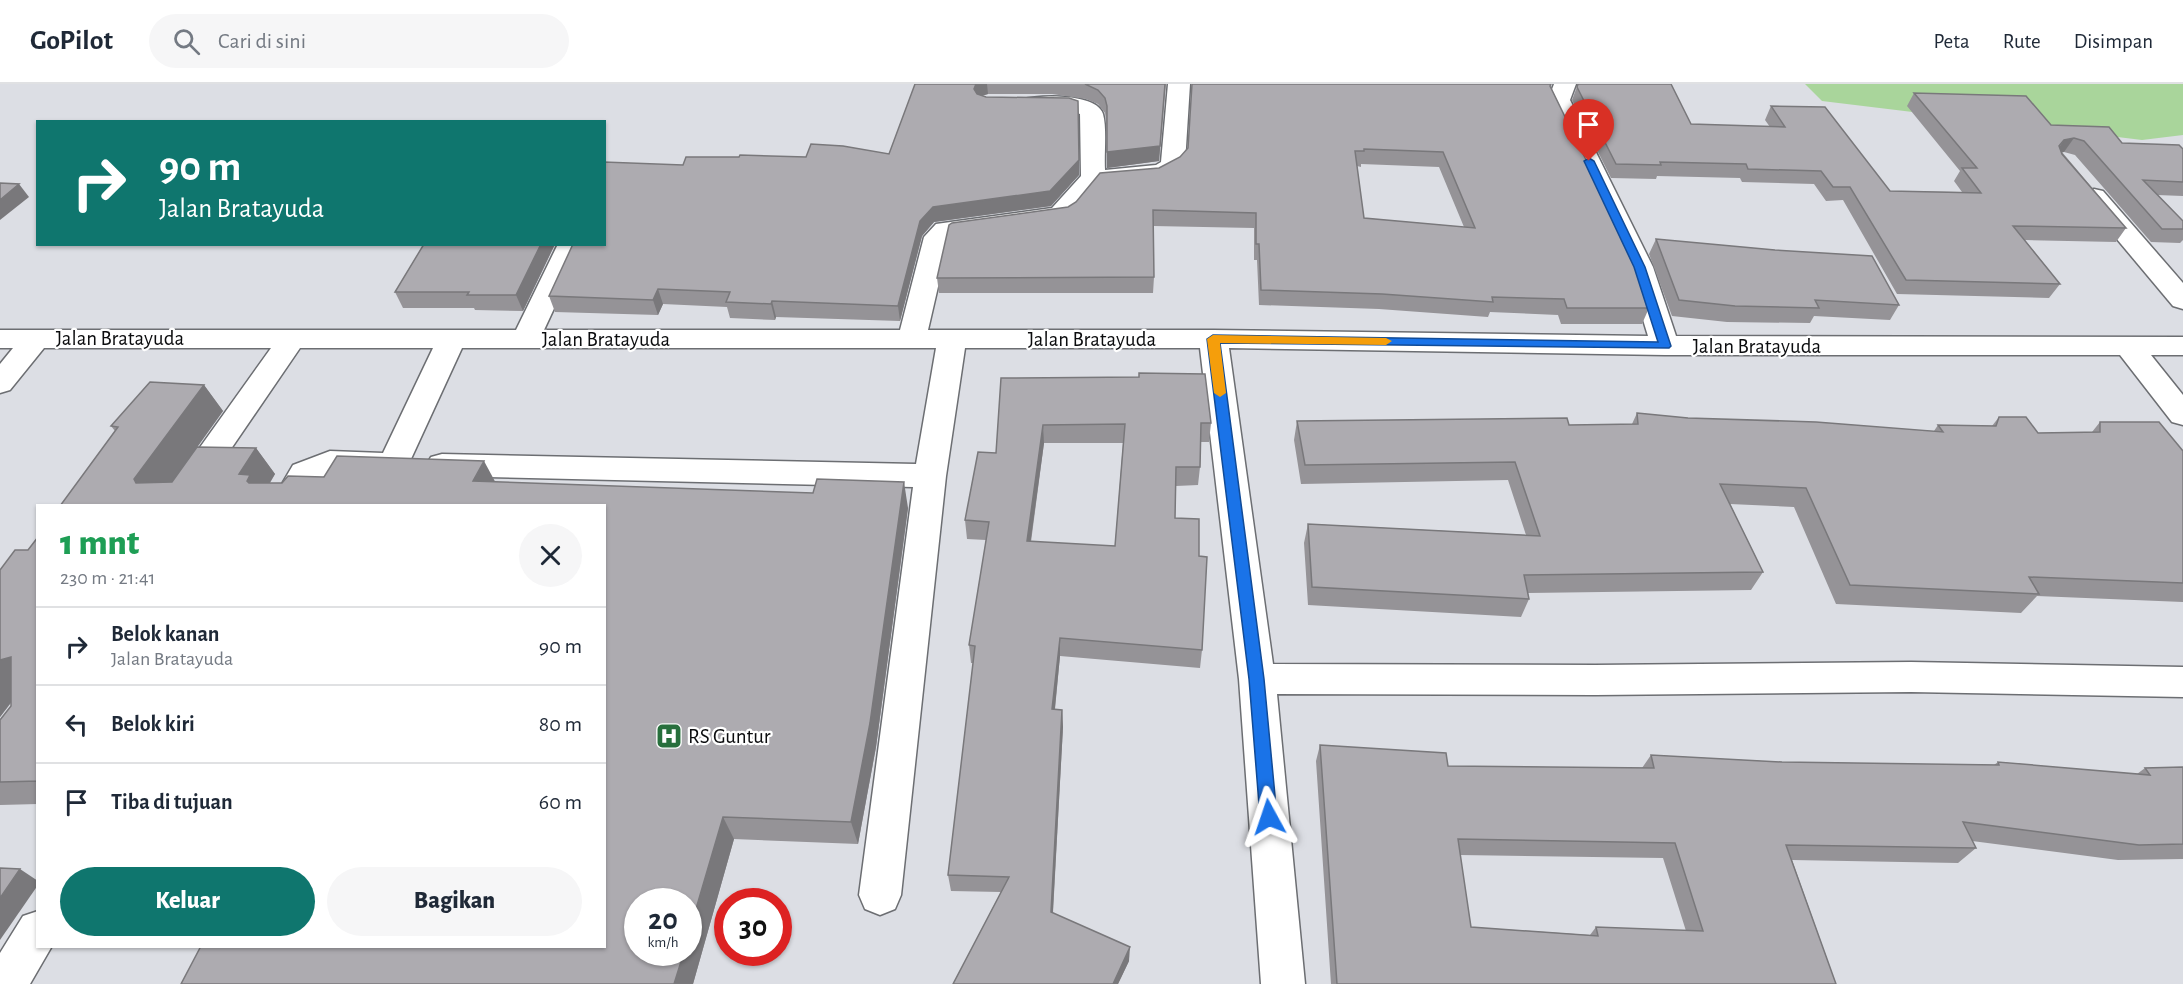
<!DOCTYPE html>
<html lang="id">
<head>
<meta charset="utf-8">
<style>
  :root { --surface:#fff; --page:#f6f6f7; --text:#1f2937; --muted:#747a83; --line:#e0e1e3; --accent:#0f766e }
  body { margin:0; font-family:"Alegreya Sans",sans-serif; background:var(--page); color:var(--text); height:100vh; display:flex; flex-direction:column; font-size:22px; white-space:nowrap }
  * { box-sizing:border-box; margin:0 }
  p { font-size:20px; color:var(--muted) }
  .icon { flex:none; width:33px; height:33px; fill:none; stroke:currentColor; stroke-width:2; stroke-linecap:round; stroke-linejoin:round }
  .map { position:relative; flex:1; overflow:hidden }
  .details { position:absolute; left:36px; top:420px; width:570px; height:444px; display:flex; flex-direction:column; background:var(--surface); border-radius:0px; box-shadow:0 2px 4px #0004 }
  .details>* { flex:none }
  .top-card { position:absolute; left:36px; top:36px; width:570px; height:126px; border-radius:0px; box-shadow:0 2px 4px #0004; background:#0f766e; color:#fff; overflow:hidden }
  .speed { position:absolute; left:624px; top:804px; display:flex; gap:12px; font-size:30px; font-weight:700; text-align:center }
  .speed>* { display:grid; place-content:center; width:78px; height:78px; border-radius:50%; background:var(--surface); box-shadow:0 2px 4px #0004; line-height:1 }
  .speed small { font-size:15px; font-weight:400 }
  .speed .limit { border:9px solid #d22; background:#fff; color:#111 }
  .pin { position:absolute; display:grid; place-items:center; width:51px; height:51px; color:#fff; margin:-62px -26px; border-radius:50% 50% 50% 0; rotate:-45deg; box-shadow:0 0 6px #0007 }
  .pin .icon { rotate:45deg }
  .me { position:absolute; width:66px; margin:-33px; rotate:355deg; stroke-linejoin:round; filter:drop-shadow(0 0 4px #0008) }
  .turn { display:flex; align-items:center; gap:21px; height:126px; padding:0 24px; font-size:27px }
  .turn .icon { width:78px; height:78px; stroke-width:2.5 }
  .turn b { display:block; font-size:42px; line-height:51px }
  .round { display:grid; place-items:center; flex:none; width:63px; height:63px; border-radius:32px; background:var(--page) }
  .summary { display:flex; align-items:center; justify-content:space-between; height:102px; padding:0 24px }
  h1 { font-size:36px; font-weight:800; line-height:45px; color:#1e9e55 }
  .cta { display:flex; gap:12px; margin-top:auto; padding:12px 24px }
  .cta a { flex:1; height:69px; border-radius:36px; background:var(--accent); color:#fff; font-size:24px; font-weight:800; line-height:69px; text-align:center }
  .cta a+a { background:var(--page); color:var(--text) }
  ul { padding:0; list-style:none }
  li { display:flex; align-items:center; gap:18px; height:78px; padding:0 24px; border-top:2px solid var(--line) }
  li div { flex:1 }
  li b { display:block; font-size:22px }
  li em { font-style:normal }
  header { display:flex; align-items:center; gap:36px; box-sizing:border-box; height:84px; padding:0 30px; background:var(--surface); border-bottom:2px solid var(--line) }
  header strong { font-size:28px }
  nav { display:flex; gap:33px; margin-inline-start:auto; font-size:21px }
  .search { width:420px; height:54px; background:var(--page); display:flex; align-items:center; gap:15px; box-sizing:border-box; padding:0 21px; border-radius:33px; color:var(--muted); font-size:22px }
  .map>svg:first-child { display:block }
</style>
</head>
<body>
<header>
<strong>GoPilot</strong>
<div class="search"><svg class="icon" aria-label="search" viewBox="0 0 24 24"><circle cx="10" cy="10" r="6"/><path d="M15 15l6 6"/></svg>Cari di sini</div>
<nav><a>Peta</a><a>Rute</a><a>Disimpan</a></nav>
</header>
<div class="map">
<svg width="2183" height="900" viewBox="0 0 2183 900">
  <rect width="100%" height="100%" fill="#dcdee4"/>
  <polygon fill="#a9d59b" points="1805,0 2183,0 2183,51 2142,56 1822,17"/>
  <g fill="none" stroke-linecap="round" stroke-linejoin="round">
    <g stroke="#6c6e72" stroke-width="3">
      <g id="minor">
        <path d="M1168,0H1190L1185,79C1168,104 1126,99 1099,102L1074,132L1068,136L953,152L949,155L928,246H1213L1648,252L1627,183L1548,16L1554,0H1576L1570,16L1653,183L1676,252L2183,253V271H2151L2183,311V341L2172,338L2120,271H1665L1229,264L1273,580L1595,581L1911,578L2183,583V613L1911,608L1595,611L1277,610L1305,900H1261L1239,595L1200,264H965L946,392L901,811L895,825L880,831L865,825L859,811L913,403L442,392L431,389L426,381L431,373L442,370L916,380L936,264H462L405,388C381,395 337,380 316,397C310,402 305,414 301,422H269L293,381L330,367L383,369L433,264H300L192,422H158L271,264H44L10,306L0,309V280L13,264H0V246H516L558,160H584L544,246H900L924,153L936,140L1052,124L1081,92L1080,30L1070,27L1024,25L1021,20L1024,15C1041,11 1097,9 1103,30C1107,44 1104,70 1105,86L1156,81L1161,78Z"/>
        <polygon points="2094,105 2103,107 2183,199 2183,225 2173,222 2085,117 2082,112 2085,107"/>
        <polygon points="38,827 38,862 52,862 30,900 0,900 0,869 23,832"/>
      </g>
    </g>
    <use href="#minor" fill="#fff" fill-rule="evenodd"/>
  </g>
  <g fill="#959397" fill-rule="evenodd">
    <polygon points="915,0 1166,0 1159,77 1107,84 1106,36 1105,29 1098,20 1086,15 1052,10 988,10 981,12 1079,91 1051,122 934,138 922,152 900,237 776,233 775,236 730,234 727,223 663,220 658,231 555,228 549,212 683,81 806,73 889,70"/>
    <polygon points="1578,0 1691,40 1770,43 1765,36 1771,22 1890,107 1962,108 1954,97 1960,87 1907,22 1914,9 2122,59 2183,65 2183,112 2157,111 2183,137 2183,156 2180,159 2151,158 2075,71 2064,68 2062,68 2126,144 2116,158 2025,156 2060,200 2049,214 1897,210 1843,116 1826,117 1814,100 1742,98 1740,94 1657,92 1656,95 1611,94 1572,16"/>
    <path d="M1551,3L1649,224L1642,240H1561L1558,231L1490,228L1488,233L1379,225L1259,221L1257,176H1254V144L1153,142L1154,193L1153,209H939L937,194L1068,123L1159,84ZM1361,80L1439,83L1464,143L1364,134L1357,82L1361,83Z"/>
    <polygon points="1656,155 1899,221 1890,236 1814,232 1810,239 1727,238 1672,232 1649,170"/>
    <polygon points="424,160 555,160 523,227 475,226 474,224 403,224 395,208"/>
    <path d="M1001,294L1211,339L1209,358H1201L1200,383L1198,401L1176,402L1175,434L1199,472L1202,566L1200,584L1060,572L1055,625L1062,626L1063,643L1053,829L1129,877L1118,900H953L1001,808L951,807L948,791L973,579H971L969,561L986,456L967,455L965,436L996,369ZM1044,359H1123L1115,462L1031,458Z"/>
    <polygon points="204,301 223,327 197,363 256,364 275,390 270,399 495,398 908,424 876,663 858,760 734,755 693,900 181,900 604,422 60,422 115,347 111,342"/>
    <polygon points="1637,329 1688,334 1934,347 1938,341 1992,342 1999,333 2038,349 2092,348 2100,338 2183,367 2183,518 2037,512 2021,529 1836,520 1794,423 1730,420 1763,488 1751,506 1528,509 1529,515 1521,533 1308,521 1304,459 1308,440 1526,451 1508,396 1301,400 1294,356 1297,337 1569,341 1632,340"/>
    <polygon points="38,453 38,720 0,721 0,636 11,622 11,619 0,633 28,466"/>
    <path d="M1320,661L1448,682L1642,684L1651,671L1782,678L1994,681L1998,678L2137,690L2145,684L2183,683V775L2118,776L1972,757L1976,764L1958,779L1792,776L1836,900H1331L1316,677ZM1460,771L1663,774L1686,847L1596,843L1590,851L1471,843Z"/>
  </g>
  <g fill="#79787b">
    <polygon points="976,0 987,0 988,10 978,13 974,5"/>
    <polygon points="1165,0 1159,77 1107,84 1107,68"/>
    <polygon points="2074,54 2064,68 2055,70 2064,56"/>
    <polygon points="1079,76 1079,91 1051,122 934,138 922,152 900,237 898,222 920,137 933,123"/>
    <polygon points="19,100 29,113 0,136 0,116"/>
    <polygon points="541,160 555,160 523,227 516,211"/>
    <polygon points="658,205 663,220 658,231 653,216"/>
    <polygon points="772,217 776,233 775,236 771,220"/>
    <polygon points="204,301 223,327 156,421 136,399 134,395"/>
    <polygon points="1043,341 1044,359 1028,476 1027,457"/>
    <polygon points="256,364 275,390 264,408 270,416 239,390"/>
    <polygon points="484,377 498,403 473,397"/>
    <polygon points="904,398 908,424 876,663 858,760 851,738"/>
    <polygon points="1060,554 1060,572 1053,643 1052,625"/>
    <polygon points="11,573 23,602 0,633 0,576"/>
    <polygon points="1062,626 1063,643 1052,843 1051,828"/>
    <polygon points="723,733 734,755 693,900 674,900 684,868 688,868 688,852"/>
    <polygon points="20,785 38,797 38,801 0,856 0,814"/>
    <polygon points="1130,863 1129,877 1118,900 1113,900"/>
  </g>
  <g fill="#adabb0" stroke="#79787b" stroke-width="1.5" fill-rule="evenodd">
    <polygon points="915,0 976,0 974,5 977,10 986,13 1069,14 1078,17 1079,76 1050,107 933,123 920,137 898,222 772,217 771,220 726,218 730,208 658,205 653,216 549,212 573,160 604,160 604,78 683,81 686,73 739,73 740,71 806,73 811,60 843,62 889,70"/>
    <polygon points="1085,0 1165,0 1160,62 1107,68 1107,22 1105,14 1098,6"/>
    <path d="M1192,0H1551L1550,2L1631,168L1649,224H1567L1564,215L1492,213L1493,218L1382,210L1261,206L1259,160H1256V129L1153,126L1154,193L937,194L949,141L952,139L1068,123L1076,118L1100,89L1159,84L1180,73L1188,64ZM1364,65L1443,68L1475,144L1364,134L1355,67H1364Z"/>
    <polygon points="1578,0 1671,0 1691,40 1785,43 1771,22 1825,23 1890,107 1981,109 1962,84 1977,84 1914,9 2026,12 2051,41 2109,43 2122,59 2179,61 2183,65 2183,98 2143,96 2183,137 2183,145 2162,145 2084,57 2074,54 2064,56 2059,62 2062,70 2126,144 2013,142 2060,200 1906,196 1850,103 1833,103 1821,87 1748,85 1746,80 1660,78 1661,81 1616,80 1577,3"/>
    <polygon points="0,99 19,100 0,116"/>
    <polygon points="1656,155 1775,166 1872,172 1899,221 1815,216 1819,224 1735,222 1679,216"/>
    <polygon points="424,160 541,160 516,211 467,211 469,208 395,208"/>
    <path d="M1139,289L1205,290L1211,339H1201L1200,383H1176L1175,434L1199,435V472L1207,473L1202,566L1060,554L1052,625L1062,626L1051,828L1130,863L1113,900H953L1009,793L948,791L975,562L969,561L989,438L965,436L978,368L996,369L1001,294L1139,293ZM1125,340L1115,462L1027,457L1043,341Z"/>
    <polygon points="150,298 204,301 134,395 136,399 172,398 197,363 256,364 239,390 250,391 247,397 249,399 282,399 288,392 324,393 337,372 484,377 473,397 813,409 817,395 904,398 870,639 851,738 723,733 688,852 688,818 638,818 638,868 684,868 674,900 181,900 201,862 604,862 604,422 60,422 118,343 111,342"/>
    <polygon points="1637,329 1688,334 1816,338 1943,348 1938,341 1996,342 1999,333 2026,333 2038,349 2100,348 2100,338 2159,338 2183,367 2183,499 2029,493 2039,510 1850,501 1806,404 1720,400 1763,488 1524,491 1529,515 1312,503 1308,440 1540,452 1515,378 1305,381 1297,337 1567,334 1569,341 1638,340"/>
    <polygon points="38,453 38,697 0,698 0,636 11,622 11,573 0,576 0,486 15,466 28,466"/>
    <path d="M1320,661L1446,669L1448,682L1654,684L1651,671L1782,678L1999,681L1998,678L2150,691L2145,684L2183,683V760L2139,761L1963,738L1976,764L1786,761L1836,900H1337ZM1458,755L1675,759L1703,847L1596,843L1598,852L1471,843Z"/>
    <polygon points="0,784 20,785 0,814"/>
  </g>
  <polygon fill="#1a73e8" stroke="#114b97" stroke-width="1.5" points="1589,74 1594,77 1645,183 1671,262 1669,264 1220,259 1264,595 1277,733 1274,739 1269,741 1263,739 1260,733 1249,595 1207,255 1213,251 1658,258 1634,183 1584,77"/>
  <polygon fill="#f59e0b" points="1213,251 1386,254 1392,257 1386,261 1220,259 1226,309 1220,313 1214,309 1207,255"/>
  <defs>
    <g id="hospital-square" transform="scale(1.35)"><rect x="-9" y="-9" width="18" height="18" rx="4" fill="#276f3c" stroke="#fff"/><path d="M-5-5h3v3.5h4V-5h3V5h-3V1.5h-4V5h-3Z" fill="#fff"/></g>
  </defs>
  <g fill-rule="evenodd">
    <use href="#hospital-square" x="669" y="652"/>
  </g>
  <g text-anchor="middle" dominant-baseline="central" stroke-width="4.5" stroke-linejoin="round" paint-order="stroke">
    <g font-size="21" fill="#0b0c0e" stroke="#fff">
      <text x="120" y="254">Jalan Bratayuda</text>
      <text x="606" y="255">Jalan Bratayuda</text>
      <text x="1092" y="255">Jalan Bratayuda</text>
      <text x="1757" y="262">Jalan Bratayuda</text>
    </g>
    <g font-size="21" fill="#0b0c0e" stroke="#fff" text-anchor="start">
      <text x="688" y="652">RS Guntur</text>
    </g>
  </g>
</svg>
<div class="speed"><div>20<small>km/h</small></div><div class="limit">30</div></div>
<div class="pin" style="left:1589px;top:77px;background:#d93025"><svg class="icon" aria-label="arrive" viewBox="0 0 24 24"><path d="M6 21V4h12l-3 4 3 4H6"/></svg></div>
<svg class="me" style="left:1269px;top:733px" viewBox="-20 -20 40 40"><path d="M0-17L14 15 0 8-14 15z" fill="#1a73e8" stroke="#fff" stroke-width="4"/></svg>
<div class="top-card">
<div class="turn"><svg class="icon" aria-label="right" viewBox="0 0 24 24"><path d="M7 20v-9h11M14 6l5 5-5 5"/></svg><div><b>90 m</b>Jalan Bratayuda</div></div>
</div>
<section class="details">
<div class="summary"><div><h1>1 mnt</h1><p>230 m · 21:41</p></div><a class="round"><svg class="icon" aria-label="close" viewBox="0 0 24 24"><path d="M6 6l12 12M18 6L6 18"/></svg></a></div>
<ul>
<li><svg class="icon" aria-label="right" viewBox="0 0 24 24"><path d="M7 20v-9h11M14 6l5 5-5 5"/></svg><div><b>Belok kanan</b><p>Jalan Bratayuda</p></div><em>90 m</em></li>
<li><svg class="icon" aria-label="left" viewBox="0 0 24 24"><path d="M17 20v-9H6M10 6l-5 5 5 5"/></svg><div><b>Belok kiri</b></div><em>80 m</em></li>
<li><svg class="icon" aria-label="arrive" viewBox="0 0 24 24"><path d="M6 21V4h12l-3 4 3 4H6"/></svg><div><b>Tiba di tujuan</b></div><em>60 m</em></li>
</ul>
<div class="cta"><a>Keluar</a><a>Bagikan</a></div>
</section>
</div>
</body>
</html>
